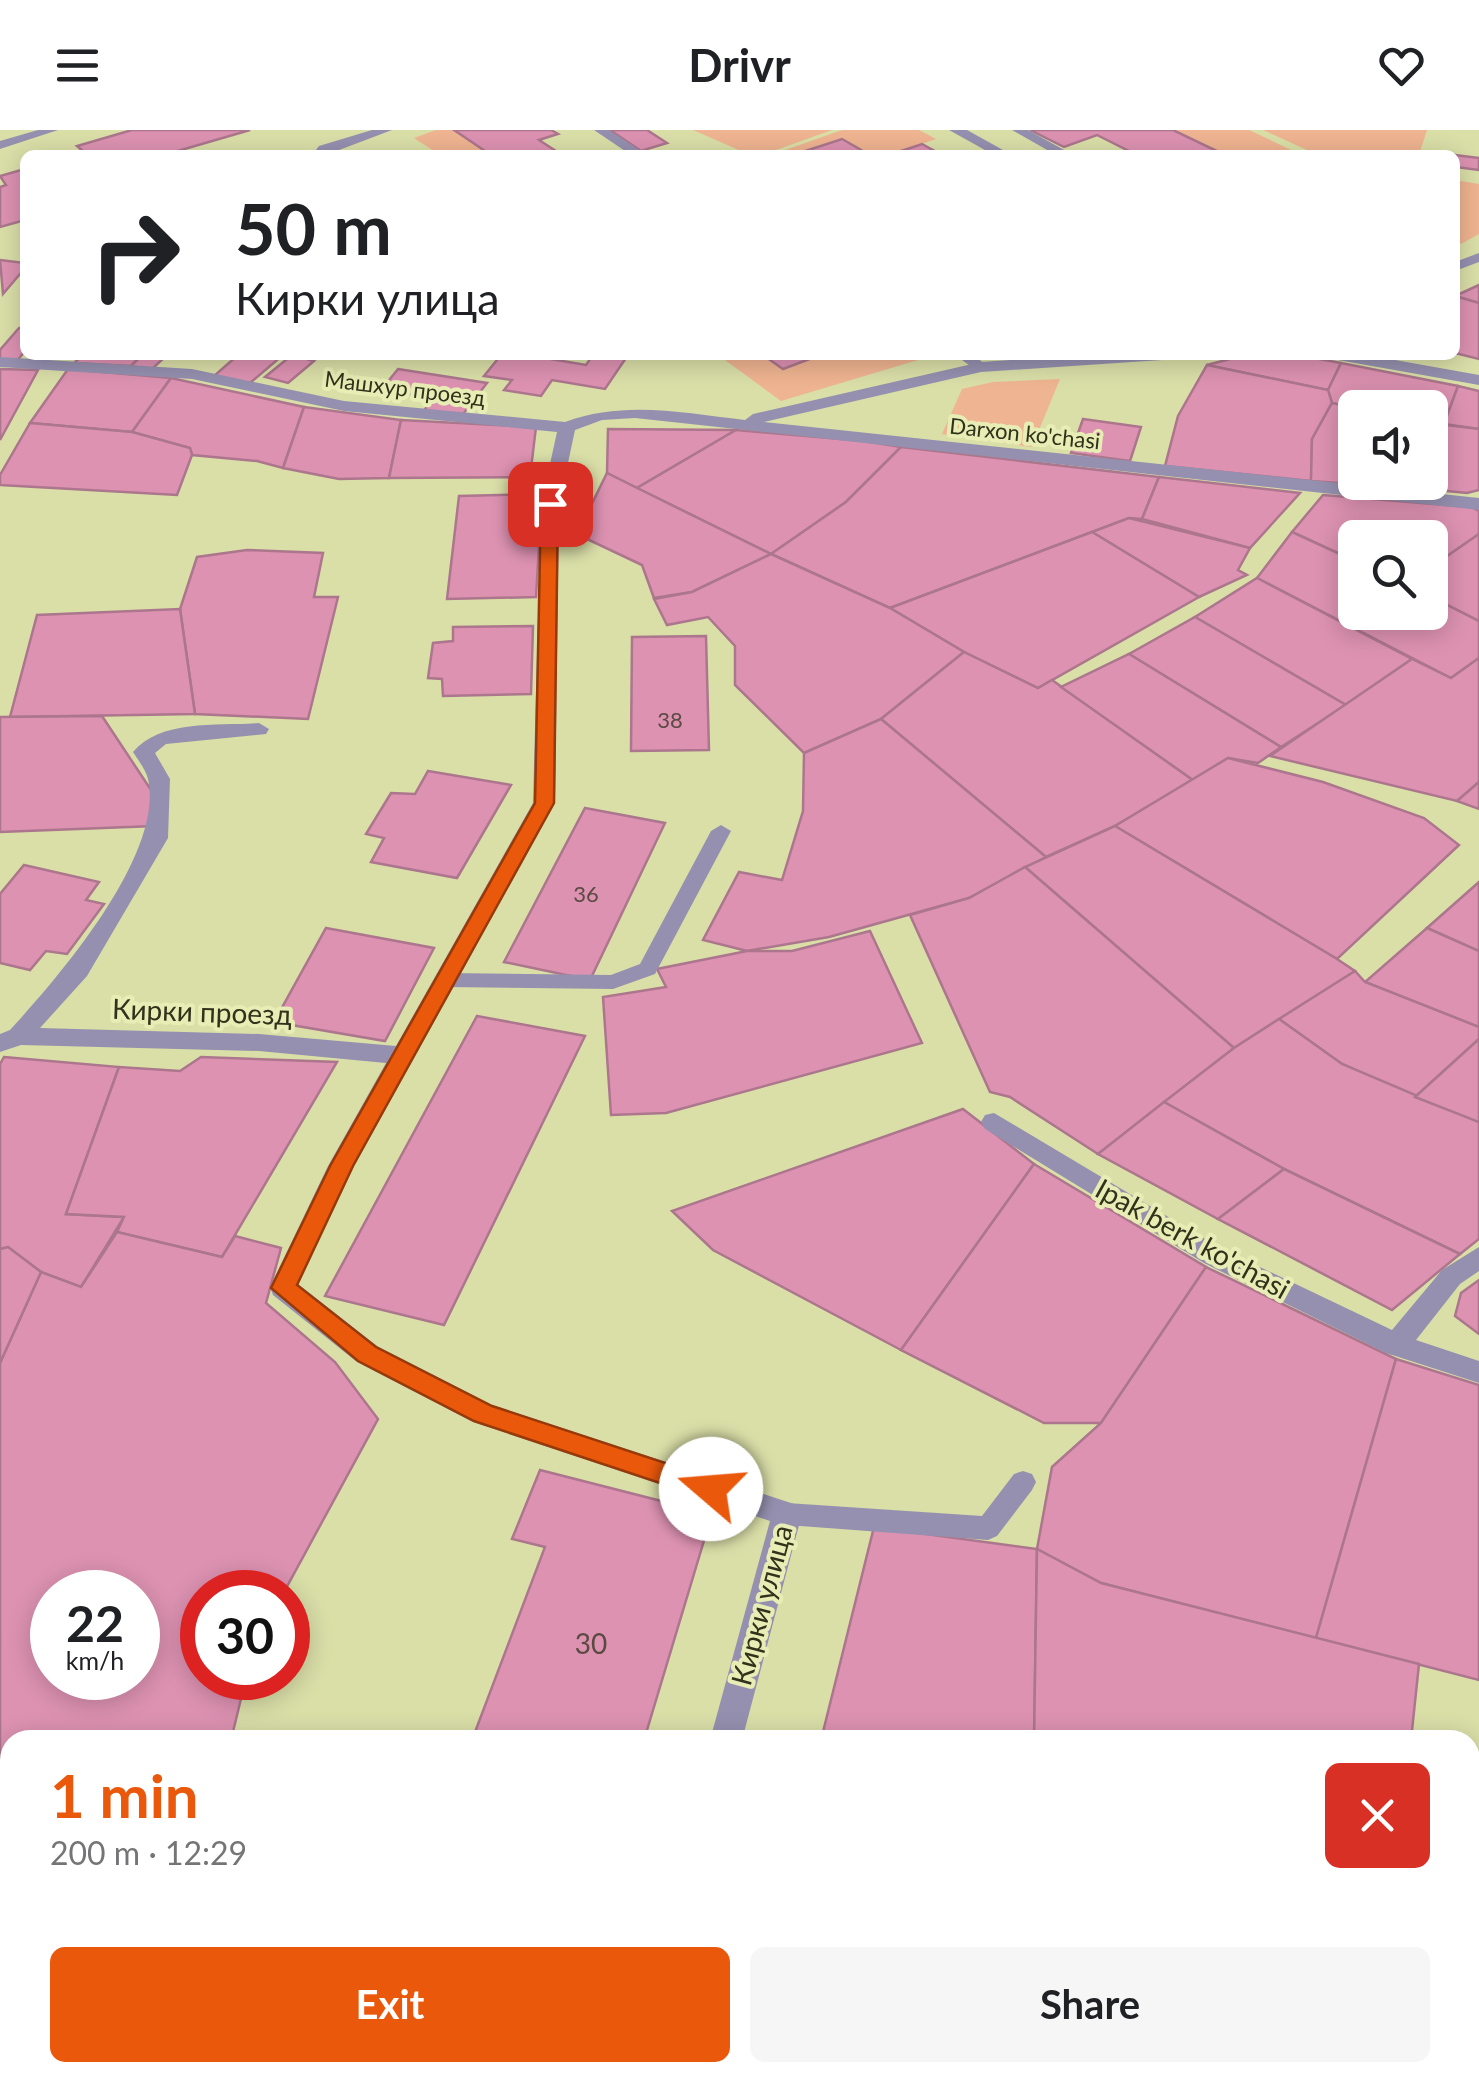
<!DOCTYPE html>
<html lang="en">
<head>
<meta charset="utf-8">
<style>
  :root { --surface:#fff; --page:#f6f6f6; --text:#202124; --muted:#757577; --accent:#ea580c }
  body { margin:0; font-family:Lato,sans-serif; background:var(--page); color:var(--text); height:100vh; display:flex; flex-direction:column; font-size:38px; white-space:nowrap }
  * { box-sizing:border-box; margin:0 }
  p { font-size:32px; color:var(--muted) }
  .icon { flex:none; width:55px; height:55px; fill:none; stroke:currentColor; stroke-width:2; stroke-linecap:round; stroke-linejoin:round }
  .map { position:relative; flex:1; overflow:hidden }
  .panel { position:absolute; left:0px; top:1600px; width:1480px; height:352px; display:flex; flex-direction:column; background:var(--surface); border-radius:30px 30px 0 0; box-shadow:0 5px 25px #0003 }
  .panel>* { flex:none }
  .banner { position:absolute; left:20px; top:20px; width:1440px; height:210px; border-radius:15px; box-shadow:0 5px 25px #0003; background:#fff; color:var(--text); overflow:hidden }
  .fabs { position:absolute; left:1338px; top:260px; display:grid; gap:20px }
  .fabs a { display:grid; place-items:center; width:110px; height:110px; border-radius:15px; background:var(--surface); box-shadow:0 5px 25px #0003; font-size:50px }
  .speed { position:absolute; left:30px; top:1440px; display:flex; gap:20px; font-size:50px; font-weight:700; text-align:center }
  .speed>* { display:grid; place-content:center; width:130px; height:130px; border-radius:50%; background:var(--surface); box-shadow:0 5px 25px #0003; line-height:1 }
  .speed small { font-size:25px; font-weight:400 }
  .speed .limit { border:15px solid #d22; background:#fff; color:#111 }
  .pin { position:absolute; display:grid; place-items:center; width:85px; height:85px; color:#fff; margin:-42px; border-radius:20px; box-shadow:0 5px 15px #0006 }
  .me { position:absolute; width:110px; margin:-55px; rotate:288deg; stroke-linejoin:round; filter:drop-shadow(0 0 8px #0008) }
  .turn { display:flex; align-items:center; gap:35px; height:210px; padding:0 50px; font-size:45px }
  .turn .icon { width:130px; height:130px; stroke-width:2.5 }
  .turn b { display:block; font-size:70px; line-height:85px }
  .round { display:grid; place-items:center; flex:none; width:105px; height:105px; border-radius:15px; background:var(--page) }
  .head { display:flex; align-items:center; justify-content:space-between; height:170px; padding:0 50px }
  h1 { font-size:60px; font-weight:700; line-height:75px; color:var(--accent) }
  .cta { display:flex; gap:20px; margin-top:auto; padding:20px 50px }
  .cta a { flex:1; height:115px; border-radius:15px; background:var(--accent); color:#fff; font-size:40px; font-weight:700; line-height:115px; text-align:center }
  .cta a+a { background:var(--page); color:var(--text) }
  header { display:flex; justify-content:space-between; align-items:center; height:130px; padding:0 50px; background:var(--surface); font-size:45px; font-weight:700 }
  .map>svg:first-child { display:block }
</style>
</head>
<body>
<header><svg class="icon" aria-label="menu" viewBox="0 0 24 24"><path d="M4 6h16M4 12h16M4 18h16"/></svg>Drivr<svg class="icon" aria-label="heart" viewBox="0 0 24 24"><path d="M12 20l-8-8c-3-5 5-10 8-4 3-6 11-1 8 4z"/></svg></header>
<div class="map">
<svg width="1479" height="1951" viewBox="0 0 1479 1951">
  <rect width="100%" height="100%" fill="#dadfa8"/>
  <g fill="#efb491">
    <polygon points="436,0 454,0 491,25 440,25 414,8"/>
    <polygon points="693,0 832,0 762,25 750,25"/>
    <path d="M842,0H919L936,9C892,24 885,33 842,9L793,25H771Z"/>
    <polygon points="1173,0 1249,0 1302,25 1225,25"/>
    <polygon points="1263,0 1427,0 1419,25 1318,25"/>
    <polygon points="1455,50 1479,54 1479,104 1461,114 1455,112"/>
    <polygon points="718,225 763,225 783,239 820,225 928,227 781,271"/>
    <polygon points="1060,249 1032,317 942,304 962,259 993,252"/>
    <polygon points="727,1942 956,1942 956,1943 955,1951 725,1951"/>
  </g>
  <g fill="#dd92b2" stroke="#ac768d" stroke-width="2.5" fill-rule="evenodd">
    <polygon points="132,0 250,0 164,25 73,25 84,22 77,16"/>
    <polygon points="454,0 551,0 558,4 539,10 562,25 491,25"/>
    <polygon points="610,0 647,0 667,13 641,21"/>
    <polygon points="1030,0 1173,0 1225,25 1137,25 1097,5 1064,17"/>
    <polygon points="842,9 870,25 793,25"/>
    <polygon points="922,14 942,25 889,25"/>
    <polygon points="1431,22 1479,28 1479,40 1455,37 1455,25 1430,25"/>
    <polygon points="25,39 25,90 0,97 0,57 6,55 0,46"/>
    <polygon points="0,130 25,133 25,138 3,164"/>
    <polygon points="1479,155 1479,173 1455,166"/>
    <polygon points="1455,166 1479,173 1479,229 1455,223"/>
    <polygon points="19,198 25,199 25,221 16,232 0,230 0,220"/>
    <polygon points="83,225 142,225 131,236 74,233"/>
    <polygon points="142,225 167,225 151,240 131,236"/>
    <polygon points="238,225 283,225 250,253 214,246"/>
    <polygon points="292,225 314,231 288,253 265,247"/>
    <polygon points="501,225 547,225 545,228 586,235 593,225 628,225 605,259 552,250 541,266 504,260 512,250 484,246"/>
    <polygon points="763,225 820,225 783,239"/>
    <polygon points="1245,225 1298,225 1341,233 1328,260 1207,235"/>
    <polygon points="1341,233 1458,256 1444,294 1430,293 1430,278 1355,278 1332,273 1328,260"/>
    <polygon points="1207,235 1328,260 1332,273 1312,309 1311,351 1165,336 1178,286"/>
    <polygon points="0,239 38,240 0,310"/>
    <polygon points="68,239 171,248 132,302 30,293"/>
    <polygon points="398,239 487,253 460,288 423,282 433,268 381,260"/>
    <polygon points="171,248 304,277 283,338 257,331 192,325 190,318 132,302"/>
    <polygon points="1458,256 1479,261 1479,299 1444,294"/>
    <polygon points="1332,273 1355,278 1355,352 1430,352 1430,338 1437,360 1311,351 1312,309"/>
    <polygon points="304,277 401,290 389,348 339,349 283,338"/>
    <polygon points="1083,289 1141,297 1130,331 1071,323"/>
    <polygon points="401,290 536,297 530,347 389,348"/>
    <polygon points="30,293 132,302 190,318 192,325 177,365 0,355 0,345"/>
    <polygon points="1430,293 1479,299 1479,360 1467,363 1437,360 1430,338"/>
    <polygon points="608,299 736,300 637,358 607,343"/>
    <polygon points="736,300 864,311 901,317 846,372 771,424 637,358"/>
    <polygon points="901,317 1159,347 1142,389 1129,388 890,478 771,424 846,372"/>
    <polygon points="607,343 637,358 771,424 692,462 654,468 642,435 587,409 581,396"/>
    <polygon points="1159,347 1300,363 1250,418 1142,389"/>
    <polygon points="542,364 536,467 447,469 459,366"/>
    <polygon points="1323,365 1471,377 1479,381 1479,404 1430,438 1430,408 1355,408 1355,431 1292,402"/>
    <polygon points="1129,388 1250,418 1238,440 1247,445 1199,467 1092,402"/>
    <polygon points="1092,402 1199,467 1038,558 964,522 890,478"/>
    <polygon points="1292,402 1355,431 1355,482 1430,482 1430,466 1479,491 1479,528 1451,548 1257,448"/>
    <polygon points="1479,404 1479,491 1430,466 1430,438"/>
    <polygon points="247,420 323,423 314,467 338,467 308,589 195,584 180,479 197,427"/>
    <polygon points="771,424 890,478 964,522 881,589 804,623 735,555 735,516 708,487 667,495 654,469 692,462"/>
    <polygon points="1257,448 1412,529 1346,575 1195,487"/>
    <polygon points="180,479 195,584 10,587 37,485"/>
    <polygon points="1195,487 1346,575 1281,617 1129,524"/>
    <polygon points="533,496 531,564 443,566 442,549 428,548 433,513 453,511 453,497"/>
    <polygon points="706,506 709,620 631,621 632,507"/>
    <polygon points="964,522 1038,558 1052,550 1193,650 1115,696 1046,727 881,589"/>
    <polygon points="1129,524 1281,617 1258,633 1228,628 1193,650 1061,557"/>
    <polygon points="1479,528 1479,652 1457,671 1270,626 1412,529 1451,548"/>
    <polygon points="102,586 153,663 154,696 0,702 0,587"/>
    <polygon points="881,589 1046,727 969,768 829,807 747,821 703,810 739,742 782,750 803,681 804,623"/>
    <polygon points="1228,628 1323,652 1424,688 1459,715 1337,829 1115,696"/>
    <polygon points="428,641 511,655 457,748 371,732 384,708 366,704 391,663 415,664"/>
    <polygon points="1479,652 1479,679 1457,671"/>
    <polygon points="585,678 665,693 590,850 504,832"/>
    <polygon points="1115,696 1337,829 1355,841 1234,918 1025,737"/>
    <polygon points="24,735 99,752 86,770 104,774 67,824 46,821 30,840 0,833 0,764"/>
    <polygon points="1025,737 1234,918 1098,1024 1010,967 990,962 910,785 969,768"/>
    <polygon points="1479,752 1479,821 1427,798"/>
    <polygon points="326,798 434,818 385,911 274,892"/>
    <polygon points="1427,798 1479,821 1479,897 1365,852"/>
    <polygon points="870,801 922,913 666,983 611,985 603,867 666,857 657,839 747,821 792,821"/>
    <polygon points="1355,841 1365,852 1479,897 1479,909 1415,967 1342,934 1279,889"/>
    <polygon points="477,886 585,906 444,1195 325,1166"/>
    <polygon points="1279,889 1342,934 1479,992 1479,1109 1460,1124 1284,1039 1164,972 1234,918"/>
    <polygon points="1479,909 1479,992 1415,967"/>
    <polygon points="4,927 119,937 66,1084 124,1087 81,1157 41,1142 8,1117 0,1119 0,934"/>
    <polygon points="201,927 337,932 222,1127 117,1102 124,1087 66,1084 119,937 180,941"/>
    <polygon points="1164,972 1284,1039 1218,1089 1098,1024"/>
    <polygon points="963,979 1034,1034 901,1220 713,1120 672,1081"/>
    <polygon points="1034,1034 1206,1137 1101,1293 1044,1293 901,1220"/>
    <polygon points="1284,1039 1460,1124 1392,1180 1218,1089"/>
    <path d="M117,1102L222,1127L235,1106L281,1118L266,1173L335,1232L378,1289L284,1462H202V1548H246L231,1610H10V1942H212L210,1951H0V1233L41,1142L81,1157ZM52,1462H138V1548H52Z"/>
    <polygon points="8,1117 41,1142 0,1233 0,1119"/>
    <polygon points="1206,1137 1396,1229 1316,1508 1101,1453 1037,1419 1052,1337 1101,1293"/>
    <polygon points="1479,1150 1479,1204 1455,1186 1461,1163"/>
    <polygon points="1396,1229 1479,1255 1479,1550 1316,1508"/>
    <polygon points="540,1340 712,1384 644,1610 472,1610 545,1417 512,1409"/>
    <polygon points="874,1397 1037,1419 1034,1610 821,1610"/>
    <polygon points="1037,1419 1101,1453 1419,1534 1411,1610 1034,1610"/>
    <polygon points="387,1942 427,1942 454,1951 384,1951"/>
    <rect x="984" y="1942" width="61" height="9"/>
  </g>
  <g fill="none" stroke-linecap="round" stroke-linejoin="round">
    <g fill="#9590af" fill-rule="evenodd">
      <polygon points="38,0 58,0 0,19 0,11"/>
      <polygon points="372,0 392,0 326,25 312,25 319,16"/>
      <polygon points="594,0 609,0 647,25 631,25"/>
      <polygon points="1012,0 1028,0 1073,25 1056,25"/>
      <polygon points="1479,123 1479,132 1455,141 1455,132"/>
      <polygon points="955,225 973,225 989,237 976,240"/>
      <polygon points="721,695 731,701 655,844 613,859 445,857 434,850 445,843 611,845 640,834 711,701"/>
      <polygon points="1023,1341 1032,1344 1036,1352 1032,1360 997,1406 988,1410 787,1395 778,1392 774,1384 778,1376 787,1373 982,1386 1014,1344"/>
      <polygon points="327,1942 359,1942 356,1951 324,1951"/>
      <polygon points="1056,1942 1088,1942 1092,1951 1060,1951"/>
    </g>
    <g fill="#9590af" fill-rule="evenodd">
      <polygon points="949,0 967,0 1012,25 994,25"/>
      <path d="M1085,225H1170L1162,230L981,242L764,292L1479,368V380L635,288L602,290L575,300L559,375L555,673L354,1036L298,1154L377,1216L492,1275L797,1375L802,1384L742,1610H710L770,1391L473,1292L357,1232L273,1165L270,1157L328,1036L386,933L259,921L21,915L0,922V904L10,900C58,848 165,724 148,649C146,640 138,630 133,622C160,589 219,596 259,593L269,599L266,604L166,614L155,623L170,649L168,708L87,846L40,898L259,904L396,916L533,673L541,375L557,302L344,281L192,249L0,237V227L192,239L344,271L565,292C625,270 683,283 745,290L753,284L981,232Z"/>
      <polygon points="1330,225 1367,225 1479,245 1479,255 1338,230"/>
      <polygon points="994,983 1222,1119 1392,1200 1442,1140 1479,1117 1479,1141 1460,1154 1416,1210 1479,1231 1479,1253 1386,1223 1204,1133 985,999 981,992 985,985"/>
      <polygon points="616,1942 652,1942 650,1951 614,1951"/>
    </g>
  </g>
  <polygon fill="#ea580c" stroke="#983908" stroke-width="2.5" points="550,369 558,374 554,673 353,1036 297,1155 376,1217 492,1276 720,1351 724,1359 720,1367 711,1370 474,1291 358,1231 271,1158 330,1036 535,673 541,374"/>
  <g text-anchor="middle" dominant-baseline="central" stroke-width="8" stroke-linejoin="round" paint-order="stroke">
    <g font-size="22" fill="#30321c" stroke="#e7edb4">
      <text transform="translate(405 258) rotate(7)">Машхур проезд</text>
      <text transform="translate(1025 303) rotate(6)">Darxon ko'chasi</text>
    </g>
    <g font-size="22" fill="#5b4a42">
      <text x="670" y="589">38</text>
      <text x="586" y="763">36</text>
    </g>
    <g font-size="28" fill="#30321c" stroke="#e7edb4">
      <text transform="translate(202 881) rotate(2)">Кирки проезд</text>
      <text transform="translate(1193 1108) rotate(29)">Ipak berk ko'chasi</text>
      <text transform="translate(761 1475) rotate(-75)">Кирки улица</text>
    </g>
    <g font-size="28" fill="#5b4a42">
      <text x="591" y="1513">30</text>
    </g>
  </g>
</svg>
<div class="fabs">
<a><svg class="icon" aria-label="sound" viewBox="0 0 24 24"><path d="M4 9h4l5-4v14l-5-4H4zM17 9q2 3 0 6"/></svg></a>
<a><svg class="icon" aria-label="search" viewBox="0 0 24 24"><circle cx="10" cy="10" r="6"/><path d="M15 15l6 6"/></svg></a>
</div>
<div class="speed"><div>22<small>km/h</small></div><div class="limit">30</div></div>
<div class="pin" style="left:550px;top:374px;background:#d93025"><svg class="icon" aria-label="arrive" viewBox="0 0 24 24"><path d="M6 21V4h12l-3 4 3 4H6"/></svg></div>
<svg class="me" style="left:711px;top:1359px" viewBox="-20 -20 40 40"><circle r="19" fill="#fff"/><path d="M0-13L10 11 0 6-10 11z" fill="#ea580c"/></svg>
<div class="banner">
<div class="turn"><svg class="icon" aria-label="right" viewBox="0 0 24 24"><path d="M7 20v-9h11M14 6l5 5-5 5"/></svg><div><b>50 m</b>Кирки улица</div></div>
</div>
<section class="panel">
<div class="head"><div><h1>1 min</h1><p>200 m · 12:29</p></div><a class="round" style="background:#d93025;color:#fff"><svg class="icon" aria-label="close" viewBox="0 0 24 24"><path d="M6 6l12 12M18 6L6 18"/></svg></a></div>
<div class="cta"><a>Exit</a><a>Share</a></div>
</section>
</div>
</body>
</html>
